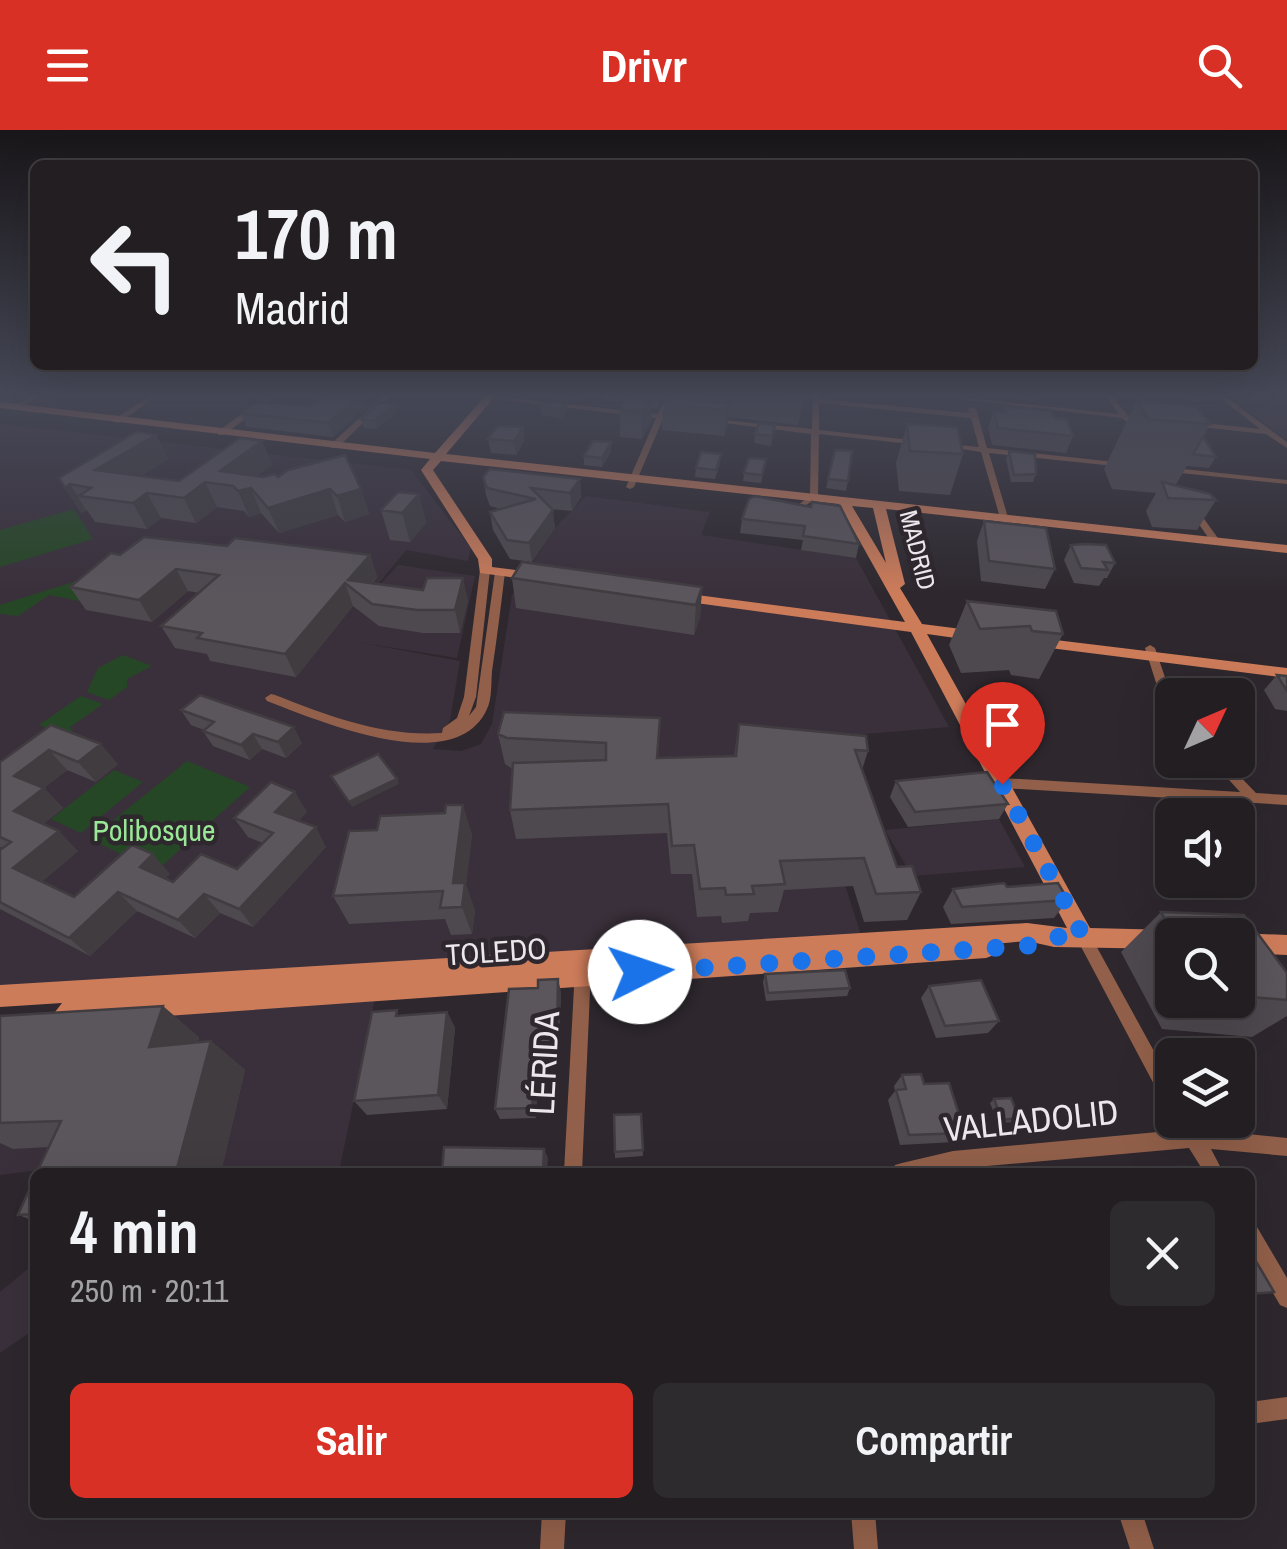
<!DOCTYPE html>
<html lang="es">
<head>
<meta charset="utf-8">
<style>
  :root { --surface:#221e22; --page:#2e2b2f; --text:#f1f3f6; --muted:#a2a2a5; --line:#3f3c40; --accent:#d93025 }
  body { margin:0; font-family:"Archivo Narrow",sans-serif; background:var(--page); color:var(--text); height:100vh; display:flex; flex-direction:column; font-size:38px; white-space:nowrap }
  * { box-sizing:border-box; margin:0 }
  p { font-size:32px; color:var(--muted) }
  .icon { flex:none; width:55px; height:55px; fill:none; stroke:currentColor; stroke-width:2; stroke-linecap:round; stroke-linejoin:round }
  .map { position:relative; flex:1; overflow:hidden }
  .panel { position:absolute; left:30px; top:1038px; width:1225px; height:350px; display:flex; flex-direction:column; background:var(--surface); border-radius:15px; box-shadow:0 10px 40px #0002,0 0 0 2px var(--line) }
  .panel>* { flex:none }
  .guide { position:absolute; left:30px; top:30px; width:1228px; height:210px; border-radius:15px; box-shadow:0 10px 40px #0002,0 0 0 2px var(--line); background:#221e22; color:var(--text); overflow:hidden }
  .needle { width:65px; rotate:46deg }
  .tools { position:absolute; left:1155px; top:548px; display:grid; gap:20px }
  .tools a { display:grid; place-items:center; width:100px; height:100px; border-radius:15px; background:var(--surface); box-shadow:0 10px 40px #0002,0 0 0 2px var(--line); font-size:50px }
  .pin { position:absolute; display:grid; place-items:center; width:85px; height:85px; color:#fff; margin:-102px -42px; border-radius:50% 50% 50% 0; rotate:-45deg; box-shadow:0 0 10px #0007 }
  .pin .icon { rotate:45deg }
  .me { position:absolute; width:110px; margin:-55px; rotate:86deg; stroke-linejoin:round; filter:drop-shadow(0 0 8px #0008) }
  .turn { display:flex; align-items:center; gap:35px; height:210px; padding:0 40px; font-size:45px }
  .turn .icon { width:130px; height:130px; stroke-width:2.5 }
  .turn b { display:block; font-size:70px; line-height:85px }
  .round { display:grid; place-items:center; flex:none; width:105px; height:105px; border-radius:15px; background:var(--page) }
  .overview { display:flex; align-items:center; justify-content:space-between; height:170px; padding:0 40px }
  h1 { font-size:60px; font-weight:800; line-height:75px }
  .action { display:flex; gap:20px; margin-top:auto; padding:20px 40px }
  .action a { flex:1; height:115px; border-radius:15px; background:var(--accent); color:#fff; font-size:40px; font-weight:800; line-height:115px; text-align:center }
  .action a+a { background:var(--page); color:var(--text) }
  header { display:flex; justify-content:space-between; align-items:center; height:130px; padding:0 40px; background:var(--accent); color:#fff; font-size:45px; font-weight:800 }
  .map>svg:first-child { display:block }
</style>
</head>
<body>
<header><svg class="icon" aria-label="menu" viewBox="0 0 24 24"><path d="M4 6h16M4 12h16M4 18h16"/></svg>Drivr<svg class="icon" aria-label="search" viewBox="0 0 24 24"><circle cx="10" cy="10" r="6"/><path d="M15 15l6 6"/></svg></header>
<div class="map">
<svg width="1287" height="1419" viewBox="0 0 1287 1419">
  <rect width="100%" height="100%" fill="#2e282e"/>
  <g fill="#3a303b">
    <polygon points="164,264 261,264 239,280 143,277"/>
    <polygon points="1225,264 1287,264 1287,310 1250,282"/>
    <polygon points="0,294 411,340 471,418 468,431 406,420 363,473 398,435 475,446 457,528 357,512 460,531 450,590 433,619 461,621 481,614 492,594 512,465 555,398 586,366 710,382 701,405 856,428 949,597 854,605 860,619 864,654 832,715 863,811 0,858"/>
    <polygon points="999,689 1025,737 912,746 885,700"/>
    <polygon points="375,868 339,1042 78,1042 79,1035 0,1045 0,893"/>
    <polygon points="35,1133 35,1199 0,1223 0,1162"/>
  </g>
  <g fill="#264725">
    <polygon points="74,379 93,409 0,437 0,400"/>
    <polygon points="108,441 80,471 49,465 18,486 0,484 0,475"/>
    <polygon points="123,525 152,536 127,549 127,557 109,570 87,562 98,538"/>
    <polygon points="81,566 103,574 69,598 73,600 65,606 39,595"/>
    <polygon points="187,631 250,657 156,741 90,709"/>
    <polygon points="114,640 143,652 81,703 51,689"/>
  </g>
  <g fill="none" stroke-linecap="round" stroke-linejoin="round">
    <g fill="#92604a" fill-rule="evenodd">
      <polygon points="35,264 43,264 18,278 12,277"/>
      <polygon points="153,264 161,264 118,293 111,291"/>
      <polygon points="270,264 277,264 224,305 218,305 218,301"/>
      <polygon points="386,264 393,264 337,318 331,318 331,314"/>
      <polygon points="451,264 473,264 658,284 667,264 673,264 665,285 681,288 677,290 663,289 634,357 630,359 626,357 656,288"/>
      <polygon points="813,264 819,264 819,269 970,283 968,279 972,277 976,279 987,318 1124,333 1128,335 1124,337 989,323 1011,398 1007,401 1003,398 981,322 943,316 947,314 979,317 971,288 819,273 819,300 920,311 924,313 920,315 819,304 818,367 802,378 798,375 810,366 811,304 709,291 713,289 812,299"/>
      <polygon points="1104,264 1111,264 1127,285 1152,289 1148,291 1130,289 1132,291 1128,293 1122,288 966,270 969,268 1119,284"/>
      <polygon points="1215,264 1222,264 1287,312 1287,318 1266,304 1191,296 1191,292 1194,292 1260,299"/>
      <polygon points="1165,337 1287,350 1287,354 1162,341 1161,339"/>
      <polygon points="1188,375 1194,375 1220,411 1218,413 1212,413 1187,377"/>
      <path d="M485,437L490,440L476,567L469,586L476,577L495,442L500,439L505,442C501,475 497,508 492,541C491,553 492,569 487,579C455,650 317,590 267,571L265,568L271,564L275,565C329,586 383,607 442,603L443,598L457,588L464,567L480,440Z"/>
      <polygon points="1150,515 1155,518 1172,568 1172,588 1166,584 1145,518"/>
      <polygon points="1211,630 1224,630 1256,663 1287,665 1287,675 1002,658 996,653 1002,648 1240,662"/>
      <polygon points="1083,799 1088,801 1172,954 1172,980 1166,977 1078,811 1075,806 1078,801"/>
      <polygon points="583,832 589,834 591,839 582,1042 564,1042 575,839 577,834"/>
      <polygon points="1174,990 1193,990 1199,999 1287,1008 1287,1026 1211,1019 1223,1042 1204,1042 1189,1018 953,1039 940,1042 893,1042 895,1035 902,1033 953,1021 1179,1000"/>
      <polygon points="1250,1094 1257,1097 1287,1148 1287,1178 1280,1175 1250,1123"/>
      <polygon points="1287,1267 1287,1289 1250,1294 1250,1272"/>
      <polygon points="542,1382 566,1382 564,1419 540,1419"/>
      <polygon points="851,1382 875,1382 878,1419 854,1419"/>
      <polygon points="1118,1382 1142,1382 1154,1419 1130,1419"/>
    </g>
    <g fill="#cd7c5a" fill-rule="evenodd">
      <path d="M487,264H497L446,324L1287,415V423L886,379L905,454L900,458L922,494L977,501L985,506L977,511L927,504L1090,798L1172,800L1181,805H1172V819L1054,817L1027,811L995,814L997,818L994,825L986,828L67,893L59,890L55,882L62,873L0,877V855L1027,793L1067,798L911,502L674,470L667,466L674,462L905,492L839,374L441,331L433,340L492,429V437L546,444V450L541,451L480,443L478,429L421,340L430,329L0,278V272L435,323ZM852,376L873,378L886,433Z"/>
      <polygon points="1031,507 1287,538 1287,548 1026,515 1023,512"/>
      <polygon points="1238,803 1287,805 1287,825 1238,823 1238,805 1233,805"/>
    </g>
  </g>
  <g fill="#4e494f" fill-rule="evenodd">
    <polygon points="559,264 583,264 583,267 578,271 558,269"/>
    <polygon points="604,264 623,264 619,272 604,271"/>
    <polygon points="659,264 659,273 656,279 651,278 651,291 642,309 620,307 620,280"/>
    <polygon points="671,264 806,264 798,295 728,287 727,299 724,306 662,300 663,274 671,267"/>
    <polygon points="1020,264 1039,264 1036,271 1022,270"/>
    <polygon points="1182,264 1222,264 1218,271 1189,272"/>
    <polygon points="1137,270 1210,294 1203,307 1216,327 1209,338 1187,336 1175,356 1216,370 1197,400 1152,397 1146,381 1156,363 1112,359 1104,339"/>
    <polygon points="567,273 567,282 561,288 541,285 540,276"/>
    <polygon points="395,274 397,282 376,299 364,298 361,289"/>
    <polygon points="309,277 365,278 333,307 247,297 241,283"/>
    <polygon points="1004,277 1054,288 1073,306 1066,323 992,315 988,297 994,281 1002,282"/>
    <polygon points="907,294 963,324 950,365 899,361 896,333"/>
    <polygon points="775,295 771,316 754,313 755,304"/>
    <polygon points="523,297 524,311 516,325 491,323 488,309"/>
    <polygon points="156,305 168,329 141,346 179,351 262,311 272,335 257,346 361,359 369,384 345,392 338,385 279,403 261,383 249,387 244,381 217,377 196,393 161,388 147,399 95,392 87,380 81,383 59,348"/>
    <polygon points="611,312 611,322 602,337 584,335 584,326"/>
    <polygon points="835,320 848,351 846,361 826,358"/>
    <polygon points="1009,321 1036,344 1033,352 1011,352 1006,329"/>
    <polygon points="720,333 715,349 695,347 696,338"/>
    <polygon points="765,337 761,353 743,351 744,343"/>
    <polygon points="483,347 580,349 581,367 572,381 552,379 555,398 532,432 510,429 493,400 490,382 501,379 490,376 486,365"/>
    <polygon points="419,364 426,393 410,412 390,410 381,380"/>
    <polygon points="749,369 859,414 856,428 801,420 803,410 740,403 742,389"/>
    <polygon points="984,391 1055,439 1045,459 981,451 977,411"/>
    <polygon points="1071,415 1115,433 1107,448 1104,448 1099,456 1074,453 1064,430"/>
    <polygon points="227,416 370,425 377,447 373,453 468,470 460,503 423,503 379,496 353,476 296,547 210,531 207,524 175,518 161,496 199,463 188,461 152,492 86,480 70,457 120,425"/>
    <polygon points="512,448 702,457 700,488 694,505 516,478"/>
    <polygon points="967,471 1063,504 1039,549 1011,545 1009,540 961,543 949,515"/>
    <polygon points="1277,545 1287,546 1287,581 1275,579 1264,560"/>
    <polygon points="181,580 302,613 286,628 262,619 250,630 213,616 203,601 204,600 191,595"/>
    <polygon points="504,582 658,628 734,626 739,594 868,621 862,640 897,737 921,762 907,790 864,792 853,756 784,760 778,782 750,783 748,791 722,793 721,786 697,787 692,744 671,744 667,703 516,709 510,680 513,639 505,634 498,604"/>
    <polygon points="51,595 118,634 96,652 67,640 44,658 63,678 43,694 78,721 41,752 74,767 170,744 165,748 173,752 237,739 263,713 248,707 234,688 307,682 298,691 326,717 253,797 220,783 195,808 137,781 90,826 0,779 0,720 3,718 0,717 0,632"/>
    <polygon points="896,651 1008,674 999,689 908,697 890,667"/>
    <polygon points="472,704 466,755 475,781 472,804 451,805 445,789 349,794 333,766"/>
    <polygon points="1007,757 1068,770 1054,788 951,794 943,777 953,759"/>
    <path d="M1161,782L1244,785L1287,843V886L1252,907L1162,899L1121,822ZM1172,805H1238V870H1172Z"/>
    <polygon points="765,844 850,858 847,866 766,871 763,852"/>
    <polygon points="929,856 999,891 988,903 936,908 921,868"/>
    <polygon points="561,862 559,923 539,924 536,988 500,989 495,979"/>
    <polygon points="447,882 455,898 447,979 367,985 354,971 400,885"/>
    <polygon points="0,886 199,907 198,912 211,911 245,940 221,1042 37,1042 49,1017 13,1019 0,1013"/>
    <polygon points="902,945 924,954 965,1003 955,1012 900,1015 888,970 895,961 894,956"/>
    <polygon points="994,969 1019,988 1015,992 998,993 990,973"/>
    <polygon points="641,984 643,1026 615,1028 614,985"/>
    <polygon points="35,1047 35,1091 18,1085"/>
  </g>
  <g fill="#403c40">
    <polygon points="651,264 651,291 642,309 642,282"/>
    <polygon points="803,264 806,264 798,295 802,270"/>
    <polygon points="361,265 365,278 333,307 328,293"/>
    <polygon points="567,273 567,282 561,288 560,279"/>
    <polygon points="729,273 727,299 724,306 726,280"/>
    <polygon points="395,274 397,282 376,299 374,291"/>
    <polygon points="523,297 524,311 516,325 514,311"/>
    <polygon points="156,305 168,329 110,365 95,340"/>
    <polygon points="262,311 272,335 238,361 220,341"/>
    <polygon points="611,312 611,322 602,337 602,328"/>
    <polygon points="580,349 581,367 572,381 570,363"/>
    <polygon points="205,352 217,377 196,393 184,368"/>
    <polygon points="70,354 86,380 81,383 65,358"/>
    <polygon points="251,358 261,383 249,387 238,361"/>
    <polygon points="330,359 338,385 279,403 268,378"/>
    <polygon points="361,359 369,384 345,392 337,366"/>
    <polygon points="147,363 161,388 147,399 133,373"/>
    <polygon points="419,364 426,393 410,412 402,383"/>
    <polygon points="553,380 555,398 532,432 529,413"/>
    <polygon points="370,425 377,447 361,466 348,450"/>
    <polygon points="176,439 188,461 152,492 139,470"/>
    <polygon points="463,448 468,470 460,503 455,480"/>
    <polygon points="345,453 353,476 296,547 285,524"/>
    <polygon points="702,457 700,488 694,505 696,475"/>
    <polygon points="294,597 302,613 286,628 278,612"/>
    <polygon points="253,604 262,619 250,630 241,615"/>
    <polygon points="101,614 118,634 96,652 78,632"/>
    <polygon points="49,620 67,640 34,666 14,646"/>
    <polygon points="397,649 399,654 352,677 349,672"/>
    <polygon points="44,658 63,678 34,701 14,681"/>
    <polygon points="295,662 307,682 287,702 275,682"/>
    <polygon points="463,675 472,704 466,755 475,781 472,804 453,753"/>
    <polygon points="316,697 326,717 253,797 239,779"/>
    <polygon points="59,701 78,721 35,758 13,738"/>
    <polygon points="153,724 170,744 157,756 140,737"/>
    <polygon points="118,762 137,781 90,826 69,808"/>
    <polygon points="204,764 220,783 195,808 178,790"/>
    <polygon points="558,849 561,862 559,923 557,912"/>
    <polygon points="163,876 199,907 188,946 149,917"/>
    <polygon points="447,882 455,898 447,979 438,965"/>
    <polygon points="211,911 245,940 221,1042 176,1042"/>
    <polygon points="536,912 539,924 536,988 532,978"/>
    <polygon points="544,1019 548,1028 547,1042 543,1042"/>
  </g>
  <g fill="#5b555c" stroke="#403c40" stroke-width="2.5">
    <polygon points="326,264 361,265 328,293 241,283 258,272 309,277"/>
    <polygon points="559,264 581,264 578,267"/>
    <polygon points="627,264 651,264 642,282 620,280"/>
    <polygon points="648,264 659,264 656,270 651,270 651,264"/>
    <polygon points="748,264 803,264 802,270"/>
    <polygon points="666,267 729,273 726,280 663,274"/>
    <polygon points="1137,270 1196,277 1210,294 1148,289"/>
    <polygon points="546,271 567,273 560,279 540,276"/>
    <polygon points="380,272 395,274 374,291 361,289"/>
    <polygon points="1004,277 1051,280 1054,288 1067,289 1073,306 998,298 994,281 1006,282"/>
    <polygon points="759,293 775,295 772,306 755,304"/>
    <polygon points="907,294 957,297 963,324 910,321"/>
    <polygon points="498,296 523,297 514,311 488,309"/>
    <polygon points="136,302 156,305 95,340 179,351 240,308 262,311 220,341 263,347 275,344 278,347 288,340 345,325 361,359 337,366 330,359 268,378 251,358 238,361 233,356 205,352 184,368 147,363 133,373 79,366 91,358 70,354 65,358 59,348"/>
    <polygon points="1203,307 1216,327 1193,324"/>
    <polygon points="593,311 611,312 602,328 584,326"/>
    <polygon points="835,320 852,321 848,351 828,349"/>
    <polygon points="1009,321 1035,324 1036,344 1014,345"/>
    <polygon points="701,322 721,324 716,340 696,338"/>
    <polygon points="749,328 766,329 762,345 744,343"/>
    <polygon points="490,339 580,349 570,363 531,358 553,380 529,413 507,410 490,382 536,369 487,358 483,347"/>
    <polygon points="1162,352 1210,364 1216,370 1168,368"/>
    <polygon points="398,362 419,364 402,383 381,380"/>
    <polygon points="755,366 811,377 812,372 840,376 859,414 803,406 805,396 742,389 749,369"/>
    <polygon points="984,391 1046,398 1055,439 989,431"/>
    <polygon points="144,407 227,416 235,408 370,425 348,450 423,460 427,448 463,448 455,480 417,480 372,474 345,453 285,524 197,508 202,503 161,496 219,445 176,439 139,470 70,457 111,423 120,425"/>
    <polygon points="1085,414 1106,415 1115,433 1103,432 1108,440 1081,438 1071,415"/>
    <polygon points="522,432 702,457 696,475 512,448"/>
    <polygon points="967,471 1056,481 1063,504 1032,501 1030,496 980,499"/>
    <polygon points="1277,545 1287,546 1287,561"/>
    <polygon points="200,565 294,597 278,612 253,604 241,615 203,601 214,592 181,580"/>
    <polygon points="504,582 660,588 657,628 736,626 739,594 866,606 868,621 855,620 897,737 912,736 921,762 876,764 864,728 780,731 785,754 752,756 754,764 726,765 725,758 700,759 694,715 672,716 668,674 510,680 513,633 606,630 606,613 507,608 498,604"/>
    <polygon points="51,595 101,614 78,632 49,620 14,646 44,658 14,681 59,701 13,738 74,767 132,715 153,724 140,737 173,752 201,724 237,739 273,703 234,688 271,652 295,662 275,682 316,697 239,779 204,764 178,790 118,762 69,808 0,772 0,720 11,712 0,707 0,632"/>
    <polygon points="378,624 397,649 349,672 331,646"/>
    <polygon points="987,642 1008,674 915,682 896,651"/>
    <polygon points="446,675 463,675 453,753 465,753 462,777 440,778 443,761 333,766 349,701 377,700 380,686 445,683"/>
    <polygon points="1004,753 1007,757 1058,753 1068,770 962,777 953,759"/>
    <polygon points="1161,782 1244,785 1287,843 1287,870 1238,866 1238,805 1174,805"/>
    <polygon points="845,840 850,858 768,863 765,844"/>
    <polygon points="558,849 557,912 536,912 532,978 495,979 509,859 538,858 538,850"/>
    <polygon points="981,850 999,891 945,896 929,856"/>
    <polygon points="163,876 149,917 211,911 176,1042 37,1042 61,991 0,993 0,886"/>
    <polygon points="397,880 396,886 447,882 438,965 354,971 372,882"/>
    <polygon points="921,944 924,954 949,953 965,1003 909,1005 896,960 906,959 902,945"/>
    <polygon points="1011,968 1019,988 1002,990 994,969"/>
    <polygon points="641,984 643,1020 615,1022 614,985"/>
    <polygon points="444,1017 544,1019 543,1042 442,1042"/>
    <polygon points="1186,1037 1188,1042 1141,1042 1139,1038"/>
    <polygon points="35,1047 35,1084 18,1085"/>
    <polygon points="1250,1121 1274,1162 1250,1164"/>
  </g>
  <linearGradient id="sky" x2="0" y2="1"><stop stop-color="#191619"/><stop offset="0.57" stop-color="#464857"/><stop offset="1" stop-color="#464857" stop-opacity="0"/></linearGradient>
  <rect width="1287" height="463" fill="url(#sky)"/>
  <g fill="none" stroke-linecap="round" stroke-linejoin="round">
    <polyline stroke="#1a73e8" stroke-width="18" stroke-dasharray="0 32.4" points="640,842 1037,815 1054,807 1083,806 1002,654"/>
  </g>
  <g text-anchor="middle" dominant-baseline="central" stroke-width="9" stroke-linejoin="round" paint-order="stroke">
    <g font-size="25" fill="#ebe7eb" stroke="#2e282e">
      <text transform="translate(918 420) rotate(76)">MADRID</text>
    </g>
    <g font-size="30" fill="#9ae897" stroke="#2e282e">
      <text x="154" y="700">Polibosque</text>
    </g>
    <g font-size="30" fill="#ebe7eb" stroke="#2e282e">
      <text transform="translate(496 821) rotate(-4)">TOLEDO</text>
    </g>
    <g font-size="35" fill="#ebe7eb" stroke="#2e282e">
      <text transform="translate(544 933) rotate(-87)">LÉRIDA</text>
      <text transform="translate(1031 990) rotate(-6)">VALLADOLID</text>
    </g>
  </g>
</svg>
<div class="tools">
<a><svg class="needle" viewBox="-14 -14 28 28"><path d="M0-13l5 13h-10z" fill="#e53935"/><path d="M0 13l5-13h-10z" fill="#a2a2a5"/></svg></a>
<a><svg class="icon" aria-label="sound" viewBox="0 0 24 24"><path d="M4 9h4l5-4v14l-5-4H4zM17 9q2 3 0 6"/></svg></a>
<a><svg class="icon" aria-label="search" viewBox="0 0 24 24"><circle cx="10" cy="10" r="6"/><path d="M15 15l6 6"/></svg></a>
<a><svg class="icon" aria-label="layers" viewBox="0 0 24 24"><path d="M12 4l9 5-9 5-9-5zM3 14l9 5 9-5"/></svg></a>
</div>
<div class="pin" style="left:1002px;top:654px;background:#d93025"><svg class="icon" aria-label="arrive" viewBox="0 0 24 24"><path d="M6 21V4h12l-3 4 3 4H6"/></svg></div>
<svg class="me" style="left:640px;top:842px" viewBox="-20 -20 40 40"><circle r="19" fill="#fff"/><path d="M0-13L10 11 0 6-10 11z" fill="#1a73e8"/></svg>
<div class="guide">
<div class="turn"><svg class="icon" aria-label="left" viewBox="0 0 24 24"><path d="M17 20v-9H6M10 6l-5 5 5 5"/></svg><div><b>170 m</b>Madrid</div></div>
</div>
<section class="panel">
<div class="overview"><div><h1>4 min</h1><p>250 m · 20:11</p></div><a class="round"><svg class="icon" aria-label="close" viewBox="0 0 24 24"><path d="M6 6l12 12M18 6L6 18"/></svg></a></div>
<div class="action"><a>Salir</a><a>Compartir</a></div>
</section>
</div>
</body>
</html>
